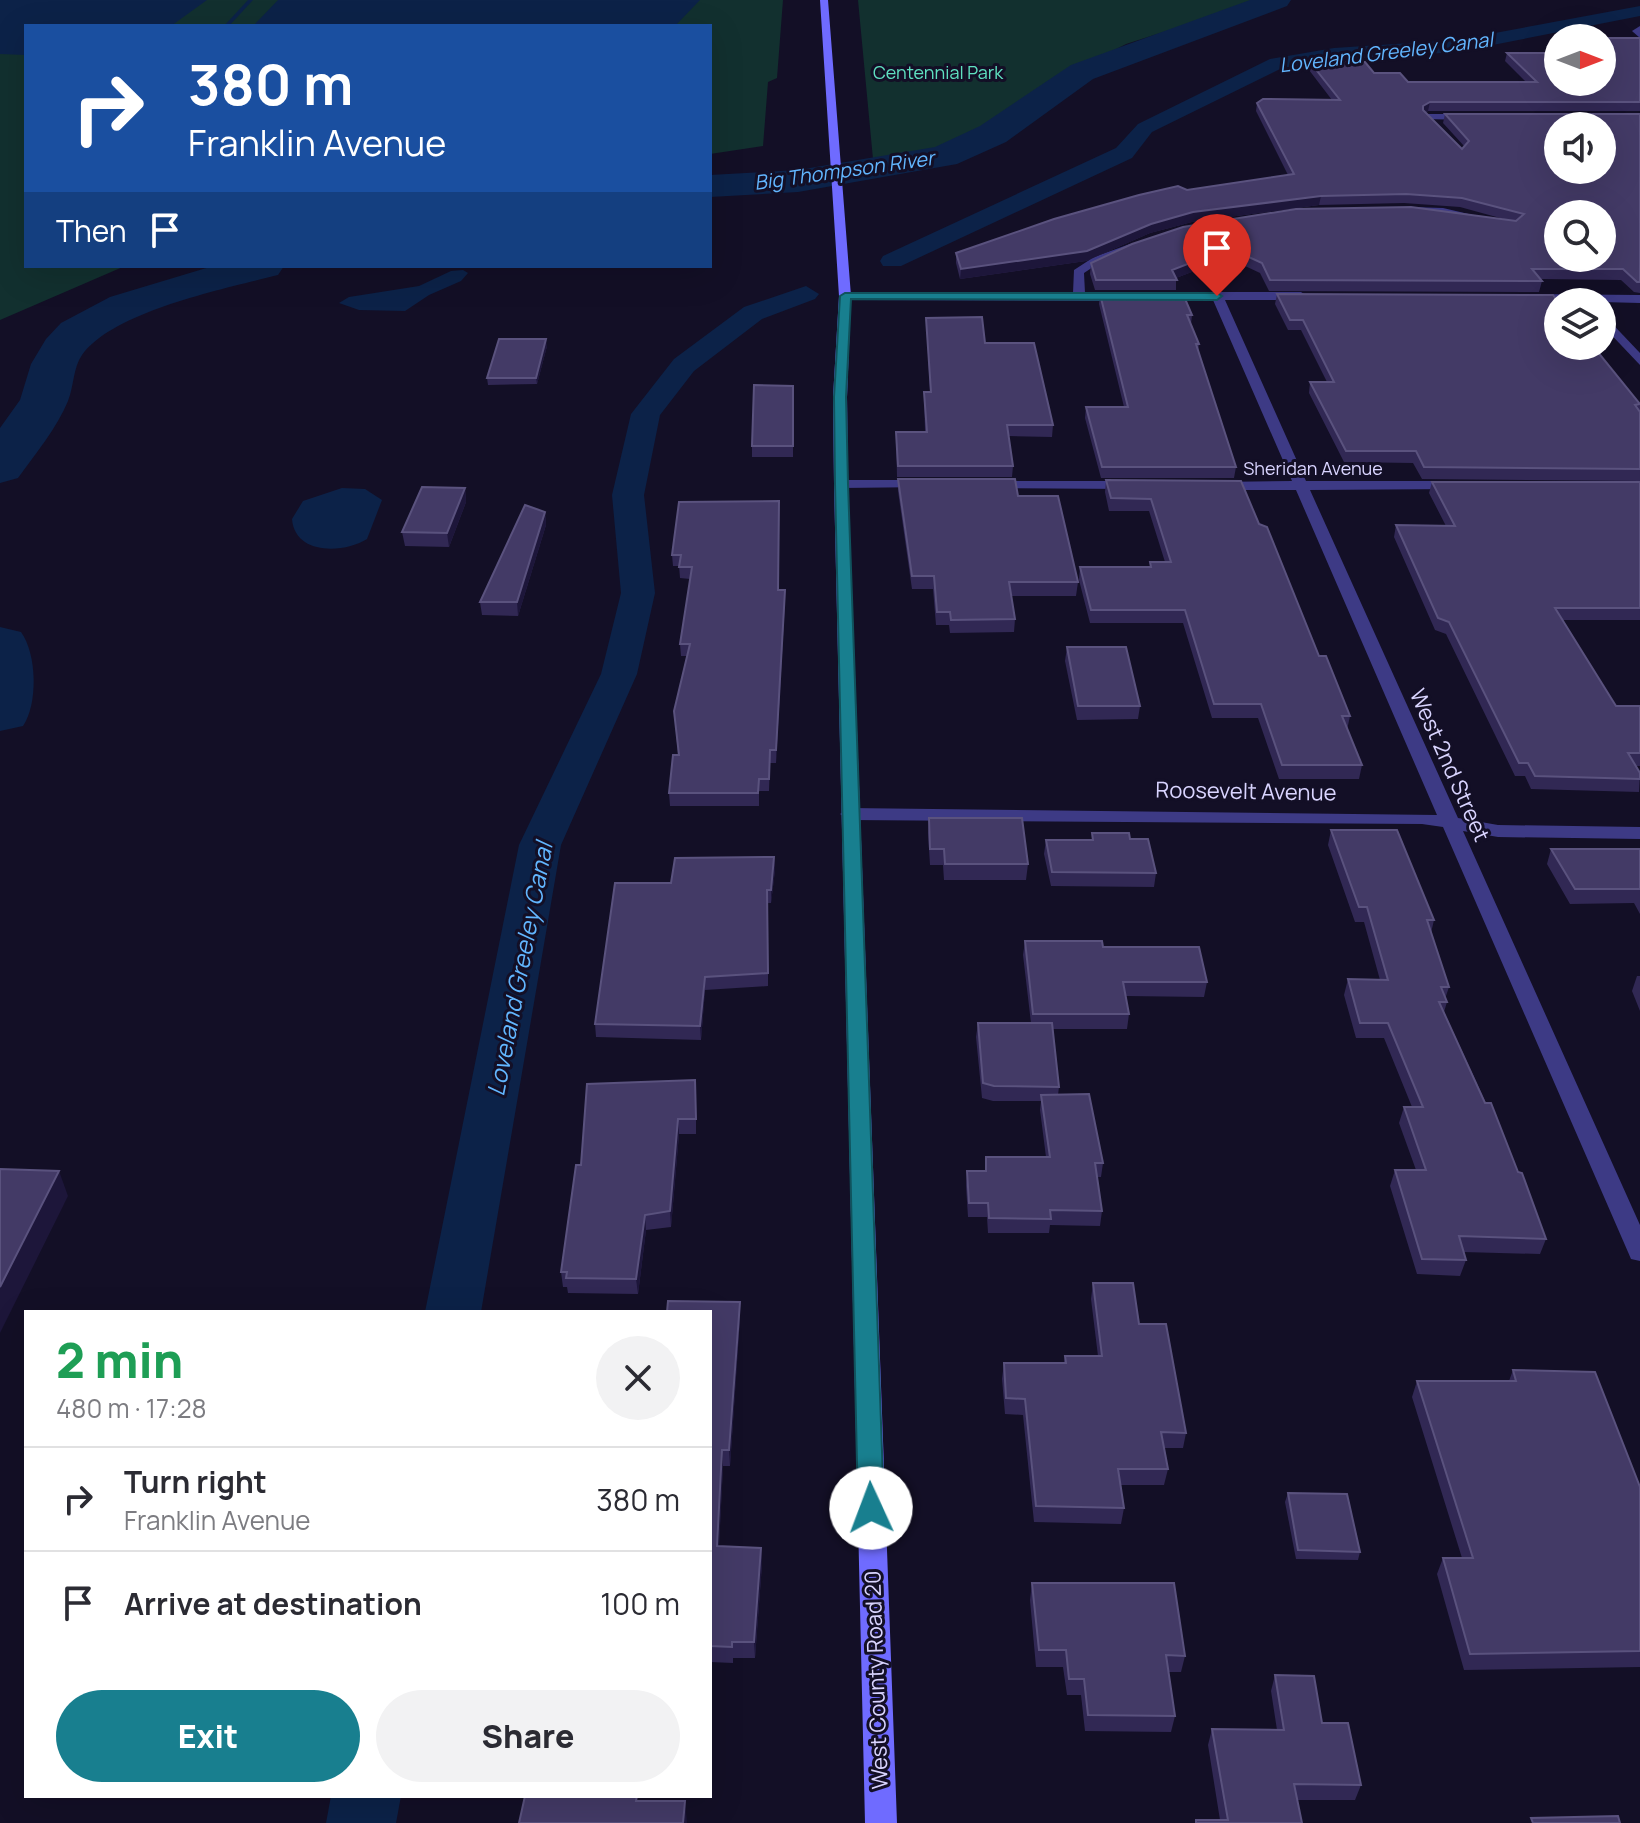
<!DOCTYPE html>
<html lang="en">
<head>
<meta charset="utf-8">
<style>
  :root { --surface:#fff; --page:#f2f2f3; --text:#2b2b33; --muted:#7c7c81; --line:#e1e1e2; --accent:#187f8f }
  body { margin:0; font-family:Manrope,sans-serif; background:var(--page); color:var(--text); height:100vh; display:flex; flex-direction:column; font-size:30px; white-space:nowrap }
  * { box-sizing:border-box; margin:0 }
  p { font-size:26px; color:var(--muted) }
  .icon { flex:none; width:44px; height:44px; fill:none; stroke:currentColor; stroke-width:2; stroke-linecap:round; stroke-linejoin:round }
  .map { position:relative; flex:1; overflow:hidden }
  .drawer { position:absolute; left:24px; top:1310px; width:688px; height:488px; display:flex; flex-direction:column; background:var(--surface); border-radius:0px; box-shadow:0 8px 32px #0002 }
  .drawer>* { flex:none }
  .banner { position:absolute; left:24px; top:24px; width:688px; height:244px; border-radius:0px; box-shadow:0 8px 32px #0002; background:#1a4fa0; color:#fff; overflow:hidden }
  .needle { width:52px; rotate:90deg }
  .buttons { position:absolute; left:1544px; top:24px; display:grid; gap:16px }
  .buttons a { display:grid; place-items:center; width:72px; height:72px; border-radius:50%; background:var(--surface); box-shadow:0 8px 32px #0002; font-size:40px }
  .pin { position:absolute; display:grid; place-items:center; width:68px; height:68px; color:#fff; margin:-82px -34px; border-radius:50% 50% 50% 0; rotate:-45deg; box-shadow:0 0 8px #0007 }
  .pin .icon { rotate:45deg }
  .me { position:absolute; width:88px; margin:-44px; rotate:358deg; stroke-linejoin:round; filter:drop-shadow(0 0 6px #0008) }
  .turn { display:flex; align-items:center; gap:28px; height:168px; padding:0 32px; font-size:36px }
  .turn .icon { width:104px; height:104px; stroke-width:2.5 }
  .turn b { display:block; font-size:56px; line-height:68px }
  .then { display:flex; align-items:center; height:76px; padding:0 32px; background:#0003; gap:16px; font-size:30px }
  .round { display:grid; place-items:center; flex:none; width:84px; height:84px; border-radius:42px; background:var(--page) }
  .head { display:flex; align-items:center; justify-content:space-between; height:136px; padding:0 32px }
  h1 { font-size:48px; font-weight:800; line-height:60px; color:#1e9e55 }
  .button { display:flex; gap:16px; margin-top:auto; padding:16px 32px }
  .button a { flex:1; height:92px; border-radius:48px; background:var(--accent); color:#fff; font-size:32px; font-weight:800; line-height:92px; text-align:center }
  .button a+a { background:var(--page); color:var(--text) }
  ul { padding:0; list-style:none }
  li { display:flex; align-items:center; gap:24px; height:104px; padding:0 32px; border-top:2px solid var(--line) }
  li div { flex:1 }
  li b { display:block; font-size:30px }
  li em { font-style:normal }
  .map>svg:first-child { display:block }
</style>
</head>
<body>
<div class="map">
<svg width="1640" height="1823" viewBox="0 0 1640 1823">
  <rect width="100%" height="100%" fill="#130f26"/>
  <g fill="#12302f">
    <polygon points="0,0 783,0 777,78 768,82 763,146 710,154 710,26 26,26 26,266 125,266 0,320"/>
    <polygon points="858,0 1263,0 1126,44 1093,61 1090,68 991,130 916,154 873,159"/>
  </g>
  <g fill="#0c2248">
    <polygon points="0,0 207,0 171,26 26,26 26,55 0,54"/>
    <polygon points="278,0 700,0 675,26 253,26"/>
    <polygon points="463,270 468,273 461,281 429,295 405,311 359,310 339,303 349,297 419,286 451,271"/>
    <path d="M342,488L365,489L382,500L367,539C345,553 295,556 292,519L303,501Z"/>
  </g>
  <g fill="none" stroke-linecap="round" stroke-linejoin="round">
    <polygon fill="#0c2248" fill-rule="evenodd" points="248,0 253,0 229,26 224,26"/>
    <g fill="#0c2248" fill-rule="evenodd">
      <polygon points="1640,6 1640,16 1457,52 1334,60 1282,68 1152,132 1132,158 901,266 883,266 880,261 883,256 1116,148 1138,124 1270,59 1334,48 1457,40"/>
      <polygon points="806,286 819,294 815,299 762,319 694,371 660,415 644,495 655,593 637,674 561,845 481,1312 425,1312 519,845 601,674 621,593 612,495 631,414 674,359 744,307"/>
      <polygon points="331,1796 401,1796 396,1823 326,1823"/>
    </g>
    <g fill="#0c2248" fill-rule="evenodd">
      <polygon points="1250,0 1291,0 1287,6 1093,79 1006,142 957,164 798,192 710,197 710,175 798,170 935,147 980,126 1071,65"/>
      <path d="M213,266H284L278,275C227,288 113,311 82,355C73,368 74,386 68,401C57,428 35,454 18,478L0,483V428L20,400L31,364L46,339L61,323L110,297Z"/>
      <path d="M0,627L21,632C37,654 38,704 23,726L0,731Z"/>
    </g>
    <g fill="#3d3a85" fill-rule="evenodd">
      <polygon points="1640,26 1640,38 1632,31"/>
      <polygon points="1428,114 1468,114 1473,117 1468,120 1425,119"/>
      <polygon points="1410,207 1443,208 1490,219 1485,222 1443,214 1406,212 1405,210"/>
      <polygon points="1130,244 1140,246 1102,261 1084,273 1085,293 1129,295 1131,297 1125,301 845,300 839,296 845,292 1073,293 1074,270 1094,257"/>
      <polygon points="1217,292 1301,292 1307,296 1301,300 1225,300 1306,481 1457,481 1464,485 1457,489 1310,490 1458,818 1498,825 1640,827 1640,839 1498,837 1463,831 1640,1225 1640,1261 1631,1259 1628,1252 1443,827 1422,824 849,820 840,814 849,808 1437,815 1296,490 1217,490 1210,486 1217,482 1292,481 1213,300 1157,301 1151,297 1157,293"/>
      <polygon points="1529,294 1640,295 1640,303 1525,300 1525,296"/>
      <polygon points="1602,313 1640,353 1640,365 1602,325"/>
      <polygon points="925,480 932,484 930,487 841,488 834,484 841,480"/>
      <polygon points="989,481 1129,481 1136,485 1129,489 984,488 984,482"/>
    </g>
    <polygon fill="#6f6bff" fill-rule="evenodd" points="820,0 828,0 851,296 847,397 848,484 897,1823 865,1823 834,484 833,397 839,296"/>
  </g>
  <g fill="#312854">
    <polygon points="1640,38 1640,111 1428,111 1425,113 1462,149 1464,146 1443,123 1445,114 1640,114 1640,293 1634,292 1621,280 1540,279 1542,281 1539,292 1269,291 1260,273 1228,258 1176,278 1176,290 1095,290 1090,274 1091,263 1132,244 1511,221 1460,207 1404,203 1319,205 1192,222 1150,233 1086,261 960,279 956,263 956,253 1187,190 1288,175 1256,111 1257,103 1332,100 1309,70 1310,62 1374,73 1408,82 1526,82 1505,61 1507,53 1558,82"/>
    <polygon points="1100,294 1192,315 1191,324 1199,344 1198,352 1236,467 1234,478 1101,478 1085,418 1086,407 1124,407 1099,304"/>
    <polygon points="1277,294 1640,404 1640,481 1422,479 1413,463 1344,462 1309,393 1310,382 1327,382 1301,330 1288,330 1275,304"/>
    <polygon points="926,318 985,343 1053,425 1052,437 1008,436 1013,466 1012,477 897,477 896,432 925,432 924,392 930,392"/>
    <polygon points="547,346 537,384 488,385 487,378"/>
    <polygon points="793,386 793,457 752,457 752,446"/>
    <polygon points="898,479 1018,496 1078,582 1076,596 1011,596 1015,619 1014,632 950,633 949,625 936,625 933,589 912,589 898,491"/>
    <polygon points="1106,480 1259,524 1319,656 1350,716 1347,730 1362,765 1359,779 1279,779 1258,718 1212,718 1183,623 1090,623 1079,580 1080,567 1150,567 1150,562 1165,562 1149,511 1109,511 1105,492"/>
    <polygon points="1432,482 1640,482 1640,620 1562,620 1616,706 1640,706 1640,766 1636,766 1640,773 1639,792 1531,789 1525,776 1515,776 1446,634 1435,630 1394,537 1396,525 1446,526 1429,493"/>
    <polygon points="465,488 466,502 449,547 405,546 402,532"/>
    <polygon points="679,502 778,590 785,601 776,763 770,763 769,791 759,791 759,806 670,806 669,793 678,755 674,711 687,656 681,656 680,644 690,579 680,578 679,566 673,566 672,555"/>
    <polygon points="545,512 546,525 518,616 482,615 480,602"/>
    <polygon points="1067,647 1140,706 1138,719 1077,720 1065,661"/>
    <polygon points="929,818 1028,864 1026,880 944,880 943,865 930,865 928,833"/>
    <polygon points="1331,830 1434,920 1431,933 1449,987 1445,999 1447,1002 1444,1012 1518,1172 1546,1239 1540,1254 1463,1252 1466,1260 1460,1276 1417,1274 1390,1186 1395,1170 1416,1170 1399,1123 1404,1107 1412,1107 1384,1038 1356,1038 1344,995 1348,979 1380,980 1364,922 1355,922 1328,845"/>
    <polygon points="1092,833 1130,839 1156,873 1154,887 1051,886 1044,854 1046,840 1092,840"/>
    <polygon points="1551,849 1640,849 1640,914 1634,903 1570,904 1547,864"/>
    <polygon points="774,857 775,870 771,903 768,903 768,986 705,990 701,1040 596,1037 595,1024 671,883"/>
    <polygon points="1025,941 1103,947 1207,982 1204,997 1126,996 1129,1014 1127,1029 1053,1029 1059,1087 1058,1095 1103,1163 1101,1177 1097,1177 1102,1211 1100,1226 1050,1225 1049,1233 988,1233 987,1217 968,1217 966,1186 967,1171 985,1171 986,1157 1046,1157 1040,1110 1041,1101 993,1101 982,1098 976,1037 978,1023 1031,1023 1023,955"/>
    <polygon points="1637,976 1640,976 1640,1011 1632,991"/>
    <polygon points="696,1095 696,1134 679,1134 671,1227 646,1230 638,1294 568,1293 567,1287 563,1287 561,1272"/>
    <polygon points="1093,1283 1139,1324 1186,1433 1183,1448 1164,1448 1168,1469 1164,1485 1121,1485 1124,1508 1121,1524 1034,1522 1023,1415 1005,1414 1002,1379 1004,1363 1064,1363 1065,1356 1098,1356 1091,1299"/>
    <polygon points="740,1302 740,1318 730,1466 723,1466 719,1546 761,1548 762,1564 755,1658 733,1658 733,1663 710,1662 710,1312"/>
    <polygon points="1513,1370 1640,1487 1640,1667 1464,1670 1437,1574 1443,1558 1462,1558 1412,1397 1417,1381 1509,1381"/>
    <polygon points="1288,1493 1360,1552 1358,1560 1296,1559 1285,1502"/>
    <polygon points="1032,1583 1185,1656 1181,1672 1168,1672 1175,1716 1171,1732 1085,1731 1081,1695 1067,1695 1063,1667 1036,1667 1030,1600"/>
    <polygon points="1275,1675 1322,1723 1361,1785 1355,1800 1297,1800 1302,1823 1195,1823 1196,1820 1220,1820 1208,1745 1212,1729 1277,1730 1271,1691"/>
  </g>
  <g fill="#1d163a">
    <polygon points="1430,102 1428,111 1421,114 1423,106"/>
    <polygon points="1321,196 1319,205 1192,222 1150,233 1086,261 960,279 961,269 1193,212"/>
    <polygon points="1229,248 1228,258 1171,280 1172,270"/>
    <polygon points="546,339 547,346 537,384 536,378"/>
    <polygon points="465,488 466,502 449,547 447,533"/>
    <polygon points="545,512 546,525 518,616 517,602"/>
    <polygon points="785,590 785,601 776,763 776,750"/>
    <polygon points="774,857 775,870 771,903 771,890"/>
    <polygon points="705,977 705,990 701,1040 700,1026"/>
    <polygon points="678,1119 679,1134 671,1227 670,1211"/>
    <polygon points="59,1171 68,1196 0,1333 0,1287"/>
    <polygon points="645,1215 646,1230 638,1294 636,1279"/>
    <polygon points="740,1302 740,1318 730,1466 729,1450"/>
    <polygon points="722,1450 723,1466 718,1562 717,1546"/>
    <polygon points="761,1548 762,1564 755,1658 754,1642"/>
    <polygon points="685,1801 687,1823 683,1823"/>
  </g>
  <g fill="#433a66" stroke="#5a527e" stroke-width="2" fill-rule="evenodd">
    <path d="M1561,38H1640V102H1430L1423,106V110L1462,149L1469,141L1445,114H1640V282H1637L1623,269H1532L1542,281L1270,280L1262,263L1229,248L1172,270L1177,280H1096L1091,263L1132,244L1183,227L1296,209L1411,207L1516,221L1524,214L1462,198L1406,194L1321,196L1193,212L1151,224L1087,251L961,269L956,253L1054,219L1139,195L1178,186L1187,190L1294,174L1257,103L1263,99L1340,100L1310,62H1365L1374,73H1400L1408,82H1537L1507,53H1558V82H1602V38ZM1558,126H1602V170H1558ZM1558,214H1602V258H1558Z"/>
    <polygon points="1100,294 1183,294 1192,315 1187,315 1199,344 1196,344 1236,467 1102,467 1086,407 1128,407"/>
    <polygon points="1277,294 1553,295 1558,302 1558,346 1593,346 1640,404 1635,405 1640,412 1640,469 1424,467 1416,451 1346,451 1310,382 1334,382 1303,320 1290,320"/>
    <polygon points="982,317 985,343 1034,343 1053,425 1007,425 1013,466 898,466 896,432 927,432 924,392 931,392 926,318"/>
    <polygon points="499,339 546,339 536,378 487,378"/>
    <polygon points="754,385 793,386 793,446 752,446"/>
    <polygon points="898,479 1015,479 1018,496 1058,496 1078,582 1009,582 1015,619 951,620 950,612 937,612 934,576 912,576"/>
    <polygon points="1106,480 1241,481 1259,524 1267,527 1319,656 1326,656 1350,716 1342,716 1362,765 1282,765 1261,704 1214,704 1185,610 1091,610 1080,567 1151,567 1150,562 1171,562 1151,499 1111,498"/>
    <polygon points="1432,482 1640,482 1640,608 1555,608 1616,706 1640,706 1640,753 1628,753 1640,773 1640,779 1535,776 1528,763 1519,763 1449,622 1438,618 1396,525 1455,526"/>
    <polygon points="422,487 465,488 447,533 402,532"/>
    <polygon points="779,501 778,590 785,590 776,750 770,750 769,779 759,779 758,793 669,793 673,755 679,755 674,711 690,644 680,644 692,567 679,567 681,555 672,555 679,502"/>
    <polygon points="525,505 545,512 517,602 480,602"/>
    <polygon points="1067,647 1126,647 1140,706 1078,706"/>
    <polygon points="929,818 1022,818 1028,864 945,864 944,849 930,849"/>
    <polygon points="1331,830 1397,830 1434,920 1427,920 1449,987 1441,987 1447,1002 1439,1002 1485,1103 1491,1103 1518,1172 1522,1173 1546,1239 1459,1236 1466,1260 1422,1259 1395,1170 1426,1170 1404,1107 1423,1107 1388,1023 1360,1023 1348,979 1388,980 1367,907 1359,907"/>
    <polygon points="1092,833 1129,833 1130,839 1148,839 1156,873 1052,872 1046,840 1093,840"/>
    <polygon points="1551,849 1640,849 1640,889 1575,889"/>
    <polygon points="774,857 771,890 767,890 768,973 705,977 700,1026 595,1024 615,883 671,883 675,858"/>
    <polygon points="1025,941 1102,941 1103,947 1199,947 1207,982 1123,982 1129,1014 1033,1014"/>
    <polygon points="978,1023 1052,1023 1059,1087 994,1086 983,1083"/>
    <polygon points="695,1080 696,1119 678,1119 670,1211 645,1215 636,1279 566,1278 567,1272 561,1272 576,1165 581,1165 587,1084"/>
    <polygon points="1089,1094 1103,1163 1095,1163 1102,1211 1050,1210 1051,1219 989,1218 988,1203 969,1203 967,1171 986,1171 986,1157 1050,1157 1041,1095"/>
    <polygon points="0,1169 59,1171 0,1287"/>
    <polygon points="1093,1283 1133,1283 1139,1324 1166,1324 1186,1433 1161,1432 1168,1469 1118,1469 1124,1508 1036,1506 1025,1399 1006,1398 1004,1363 1066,1363 1065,1356 1102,1356"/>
    <polygon points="668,1301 740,1302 729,1450 722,1450 717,1546 761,1548 754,1642 732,1642 732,1647 710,1646 710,1312 667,1312"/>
    <polygon points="1513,1370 1595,1372 1640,1487 1640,1651 1470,1654 1443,1558 1473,1558 1417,1381 1516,1381"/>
    <polygon points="1288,1493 1347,1494 1360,1552 1298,1550"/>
    <polygon points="1032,1583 1174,1583 1185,1656 1166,1655 1175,1716 1088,1715 1084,1679 1069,1679 1066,1650 1039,1650"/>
    <polygon points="1275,1675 1314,1676 1322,1723 1348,1723 1361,1785 1294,1784 1302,1823 1196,1823 1196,1820 1228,1820 1212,1729 1284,1730"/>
    <polygon points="525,1796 637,1796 636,1801 685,1801 683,1823 519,1823"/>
    <polygon points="1618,1816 1620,1823 1533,1823 1531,1818"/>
  </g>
  <polygon fill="#187f8f" stroke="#10535d" stroke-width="2" points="845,293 1217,293 1222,296 1217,300 851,299 846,397 848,484 884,1508 880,1516 871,1519 862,1516 858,1508 835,484 834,397 840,296"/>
  <g text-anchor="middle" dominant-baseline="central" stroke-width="6" stroke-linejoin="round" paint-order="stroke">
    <g font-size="18" fill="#5fe0c0" stroke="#130f26">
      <text x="938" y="72">Centennial Park</text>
    </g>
    <g font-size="18" fill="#d9d4ff" stroke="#130f26">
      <text x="1313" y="468">Sheridan Avenue</text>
    </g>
    <g font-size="20" font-style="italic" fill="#62b6ff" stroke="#130f26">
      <text transform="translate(1386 52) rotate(-7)">Loveland Greeley Canal</text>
      <text transform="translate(844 170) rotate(-8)">Big Thompson River</text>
    </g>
    <g font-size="22" fill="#d9d4ff" stroke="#130f26">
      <text transform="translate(1450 765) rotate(66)">West 2nd Street</text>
      <text transform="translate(1246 791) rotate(1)">Roosevelt Avenue</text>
      <text transform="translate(876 1680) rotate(-92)">West County Road 20</text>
    </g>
    <g font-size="24" font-style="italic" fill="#62b6ff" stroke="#130f26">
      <text transform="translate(519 969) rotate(-79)">Loveland Greeley Canal</text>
    </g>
  </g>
</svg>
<div class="buttons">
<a><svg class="needle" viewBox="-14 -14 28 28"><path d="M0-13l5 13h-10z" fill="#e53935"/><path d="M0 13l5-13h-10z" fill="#7c7c81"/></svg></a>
<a><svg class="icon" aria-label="sound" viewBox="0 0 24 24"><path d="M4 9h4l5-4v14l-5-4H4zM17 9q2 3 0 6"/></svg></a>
<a><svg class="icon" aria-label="search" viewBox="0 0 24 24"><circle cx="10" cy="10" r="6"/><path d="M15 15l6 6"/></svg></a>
<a><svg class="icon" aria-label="layers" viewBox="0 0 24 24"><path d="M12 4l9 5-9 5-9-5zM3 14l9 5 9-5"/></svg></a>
</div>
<div class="pin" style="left:1217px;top:296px;background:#d93025"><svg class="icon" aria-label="arrive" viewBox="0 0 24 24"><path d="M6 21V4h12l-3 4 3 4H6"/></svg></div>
<svg class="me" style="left:871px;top:1508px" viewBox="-20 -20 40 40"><circle r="19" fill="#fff"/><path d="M0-13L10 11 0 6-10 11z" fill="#187f8f"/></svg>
<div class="banner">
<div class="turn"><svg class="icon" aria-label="right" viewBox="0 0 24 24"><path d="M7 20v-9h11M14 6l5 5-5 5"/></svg><div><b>380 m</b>Franklin Avenue</div></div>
<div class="then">Then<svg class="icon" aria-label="arrive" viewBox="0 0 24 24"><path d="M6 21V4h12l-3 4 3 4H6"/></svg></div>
</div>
<section class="drawer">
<div class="head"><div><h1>2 min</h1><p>480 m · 17:28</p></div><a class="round"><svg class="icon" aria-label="close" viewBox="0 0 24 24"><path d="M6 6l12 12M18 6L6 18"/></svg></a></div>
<ul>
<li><svg class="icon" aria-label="right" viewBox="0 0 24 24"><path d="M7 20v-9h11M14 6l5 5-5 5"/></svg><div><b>Turn right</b><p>Franklin Avenue</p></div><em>380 m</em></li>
<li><svg class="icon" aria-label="arrive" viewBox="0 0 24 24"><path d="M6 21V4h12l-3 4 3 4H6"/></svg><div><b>Arrive at destination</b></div><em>100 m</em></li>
</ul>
<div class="button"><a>Exit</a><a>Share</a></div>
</section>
</div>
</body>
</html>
